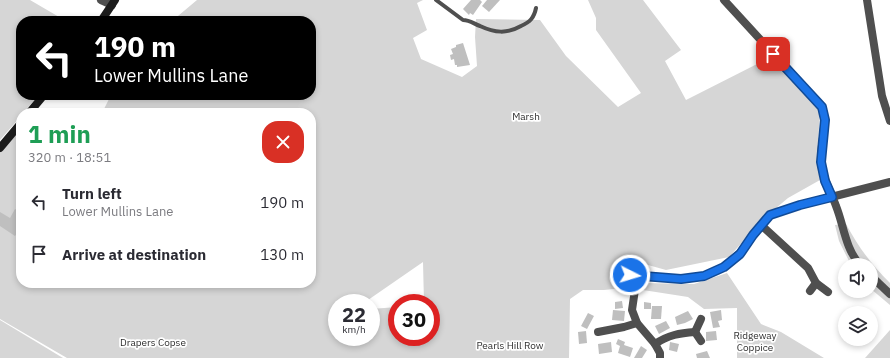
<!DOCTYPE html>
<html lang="en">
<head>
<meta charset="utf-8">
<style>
  :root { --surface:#fff; --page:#f2f2f3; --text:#2b2b33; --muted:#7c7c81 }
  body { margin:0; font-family:"IBM Plex Sans",sans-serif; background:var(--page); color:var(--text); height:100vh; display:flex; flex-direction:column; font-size:15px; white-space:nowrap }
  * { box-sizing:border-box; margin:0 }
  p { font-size:13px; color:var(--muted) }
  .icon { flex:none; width:22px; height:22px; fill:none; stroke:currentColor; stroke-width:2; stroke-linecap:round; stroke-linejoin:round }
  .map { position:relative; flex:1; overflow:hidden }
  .sheet { position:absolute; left:16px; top:108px; width:300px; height:180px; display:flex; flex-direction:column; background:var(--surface); border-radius:16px; box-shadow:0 2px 6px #0003 }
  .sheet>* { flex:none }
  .guide { position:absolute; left:16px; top:16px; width:300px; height:84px; border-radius:16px; box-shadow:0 2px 6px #0003; background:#000; color:#fff; overflow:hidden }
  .tools { position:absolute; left:838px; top:258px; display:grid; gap:8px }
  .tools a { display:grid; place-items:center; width:40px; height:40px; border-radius:50%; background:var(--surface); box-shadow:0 2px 6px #0003; font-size:20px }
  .speed { position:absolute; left:328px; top:294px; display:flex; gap:8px; font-size:20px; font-weight:700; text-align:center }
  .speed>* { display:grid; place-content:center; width:52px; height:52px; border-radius:50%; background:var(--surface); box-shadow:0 2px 6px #0003; line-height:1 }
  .speed small { font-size:10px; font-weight:400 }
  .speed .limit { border:6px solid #d22; background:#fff; color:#111 }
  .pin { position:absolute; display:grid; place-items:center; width:34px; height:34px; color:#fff; margin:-17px; border-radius:8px; box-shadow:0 2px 6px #0006 }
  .me { position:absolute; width:44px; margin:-22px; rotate:95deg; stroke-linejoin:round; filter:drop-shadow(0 0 3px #0008) }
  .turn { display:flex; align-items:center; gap:14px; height:84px; padding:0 12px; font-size:18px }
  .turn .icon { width:52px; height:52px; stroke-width:2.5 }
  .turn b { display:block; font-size:28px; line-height:34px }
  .round { display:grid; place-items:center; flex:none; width:42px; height:42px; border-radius:16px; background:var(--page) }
  .summary { display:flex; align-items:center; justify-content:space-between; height:68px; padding:0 12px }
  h1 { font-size:24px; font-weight:700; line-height:30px; color:#1e9e55 }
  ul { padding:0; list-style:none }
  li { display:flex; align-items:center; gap:12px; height:52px; padding:0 12px }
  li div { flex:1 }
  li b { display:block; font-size:15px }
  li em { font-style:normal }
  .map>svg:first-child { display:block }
</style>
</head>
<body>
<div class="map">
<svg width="890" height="358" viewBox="0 0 890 358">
  <rect width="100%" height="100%" fill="#fff"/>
  <g fill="#d6d6d6" fill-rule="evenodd">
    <polygon points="0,0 30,0 66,21 21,21 21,95 39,95 23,113 21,113 21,116 0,140"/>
    <path d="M197,0H423L417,3L427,30L413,38L421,59L462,77L477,66L475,37L476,19L540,20L566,56L618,107L641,93L596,30V18L588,0H643L681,50L665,61L686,100L763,61L772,58L820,111L817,160L820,180L788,198L763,219L729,257L666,270L648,265L628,264L622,270L624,272L623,288L604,290H583L570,299L569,358H67L0,319V153L21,127V283H311V113H102L111,95H311V21H172ZM423,262L424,303H431V337H397V307L371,309V337H337V303H361L368,300Z"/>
    <path d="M846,224C859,248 871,264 890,283V305L871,289V265H851L839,241L835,225Z"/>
    <polygon points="727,273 761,324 781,332 824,358 737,358 737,308 704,309 688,297 643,290 645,283 694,284"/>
    <polygon points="0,320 63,358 0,358"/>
    <polygon points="890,330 890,358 865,358"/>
  </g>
  <g fill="#bfbfbf">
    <polygon points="471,0 480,0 482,2 473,15 470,13 469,15 463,9"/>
    <polygon points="487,0 500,0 489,12 482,6"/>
    <polygon points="463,43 470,65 457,67 457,65 455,65 454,59 451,60 450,55 453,54 451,49 456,47 456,45"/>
    <polygon points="15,209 21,212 21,228 15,236 0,226 0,212 10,218"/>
    <polygon points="622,301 623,308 615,309 615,302"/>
    <polygon points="644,302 651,303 651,309 644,309"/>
    <polygon points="652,306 662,306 661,319 651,319"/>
    <polygon points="613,310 625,311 624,321 612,320"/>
    <polygon points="721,310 722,320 718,321 720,327 713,328 710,312"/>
    <polygon points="688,311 693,319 685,323 677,325 675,317"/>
    <polygon points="588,313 594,316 587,329 581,326"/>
    <polygon points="666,321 670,328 659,334 655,326"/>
    <polygon points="586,331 587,343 579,344 578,332"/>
    <polygon points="716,331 717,340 706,341 706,332"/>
    <polygon points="618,339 625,342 624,345 633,348 630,357 618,353 620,346 616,344"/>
    <polygon points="611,342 612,352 599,354 598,344"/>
    <polygon points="670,342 679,344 677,352 669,350"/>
    <polygon points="641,346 647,350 642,358 634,358"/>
    <polygon points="707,351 710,358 697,358 696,354"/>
  </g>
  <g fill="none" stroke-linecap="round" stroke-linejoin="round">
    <path stroke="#4f4f4f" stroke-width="4" d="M436,0L463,20C470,20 474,24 480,26C495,33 507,34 521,26C530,22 534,18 536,8"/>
    <g stroke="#4f4f4f" stroke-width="8">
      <polyline points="101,0 112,5"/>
      <path d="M724,0L822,107C828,125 820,144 821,162C822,178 831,191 836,206C844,226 845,248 860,265"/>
      <polyline points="867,0 882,96 890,121"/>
      <polyline points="761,225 808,268 816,283 828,292"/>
      <polyline points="631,275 681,279 704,276 724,267 740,253 753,235 770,215 800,205 890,182"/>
      <path d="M637,276L632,310L637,323L655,344C668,335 680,333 695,332L701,341"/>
      <polyline points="871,276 890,294"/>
      <polyline points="810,291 816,283"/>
      <polyline points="598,332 624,327 637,323"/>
      <polyline points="695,332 701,319"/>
      <polyline points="655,344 660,353 660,358"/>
    </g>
    <g stroke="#1c1c1c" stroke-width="8">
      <polyline points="101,21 115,0"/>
      <polyline points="29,113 44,95"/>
      <polyline points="0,148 21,123"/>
    </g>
  </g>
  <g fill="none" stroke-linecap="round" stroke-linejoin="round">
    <g stroke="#114b97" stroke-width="10">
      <polyline id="route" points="630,275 681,279 704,276 724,267 740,254 753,235 770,215 800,205 832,197 825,181 821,162 825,120 822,107 773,54"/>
    </g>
    <use href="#route" stroke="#1a73e8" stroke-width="7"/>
  </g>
  <g text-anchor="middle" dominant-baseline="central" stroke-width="3.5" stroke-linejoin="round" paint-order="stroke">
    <g font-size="10" fill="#2d2d2d" stroke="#fff">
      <text x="526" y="116">Marsh</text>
      <text x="755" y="335">Ridgeway<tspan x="755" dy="12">Coppice</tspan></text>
      <text x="153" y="342">Drapers Copse</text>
      <text x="510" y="345">Pearls Hill Row</text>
    </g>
  </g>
</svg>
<div class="tools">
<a><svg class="icon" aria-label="sound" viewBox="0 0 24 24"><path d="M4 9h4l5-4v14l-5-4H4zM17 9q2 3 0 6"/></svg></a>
<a><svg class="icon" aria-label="layers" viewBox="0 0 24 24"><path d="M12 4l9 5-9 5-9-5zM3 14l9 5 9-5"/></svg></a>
</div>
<div class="speed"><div>22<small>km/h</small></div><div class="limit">30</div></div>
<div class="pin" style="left:773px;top:54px;background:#d93025"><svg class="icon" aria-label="arrive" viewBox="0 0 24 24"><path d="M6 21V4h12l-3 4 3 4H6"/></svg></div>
<svg class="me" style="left:630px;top:275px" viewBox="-20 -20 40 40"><circle r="17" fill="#1a73e8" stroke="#fff" stroke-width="3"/><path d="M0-11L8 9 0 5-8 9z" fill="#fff"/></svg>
<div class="guide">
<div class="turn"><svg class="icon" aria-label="left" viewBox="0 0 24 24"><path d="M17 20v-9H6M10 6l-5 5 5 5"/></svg><div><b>190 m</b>Lower Mullins Lane</div></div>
</div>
<section class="sheet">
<div class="summary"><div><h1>1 min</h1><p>320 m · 18:51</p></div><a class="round" style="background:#d93025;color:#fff"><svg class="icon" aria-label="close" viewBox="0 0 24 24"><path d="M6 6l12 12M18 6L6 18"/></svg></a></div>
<ul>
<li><svg class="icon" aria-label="left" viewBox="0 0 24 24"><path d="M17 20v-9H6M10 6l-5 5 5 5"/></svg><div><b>Turn left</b><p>Lower Mullins Lane</p></div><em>190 m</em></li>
<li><svg class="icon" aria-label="arrive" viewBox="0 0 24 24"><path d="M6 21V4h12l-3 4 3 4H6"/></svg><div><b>Arrive at destination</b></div><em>130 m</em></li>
</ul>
</section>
</div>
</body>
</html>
